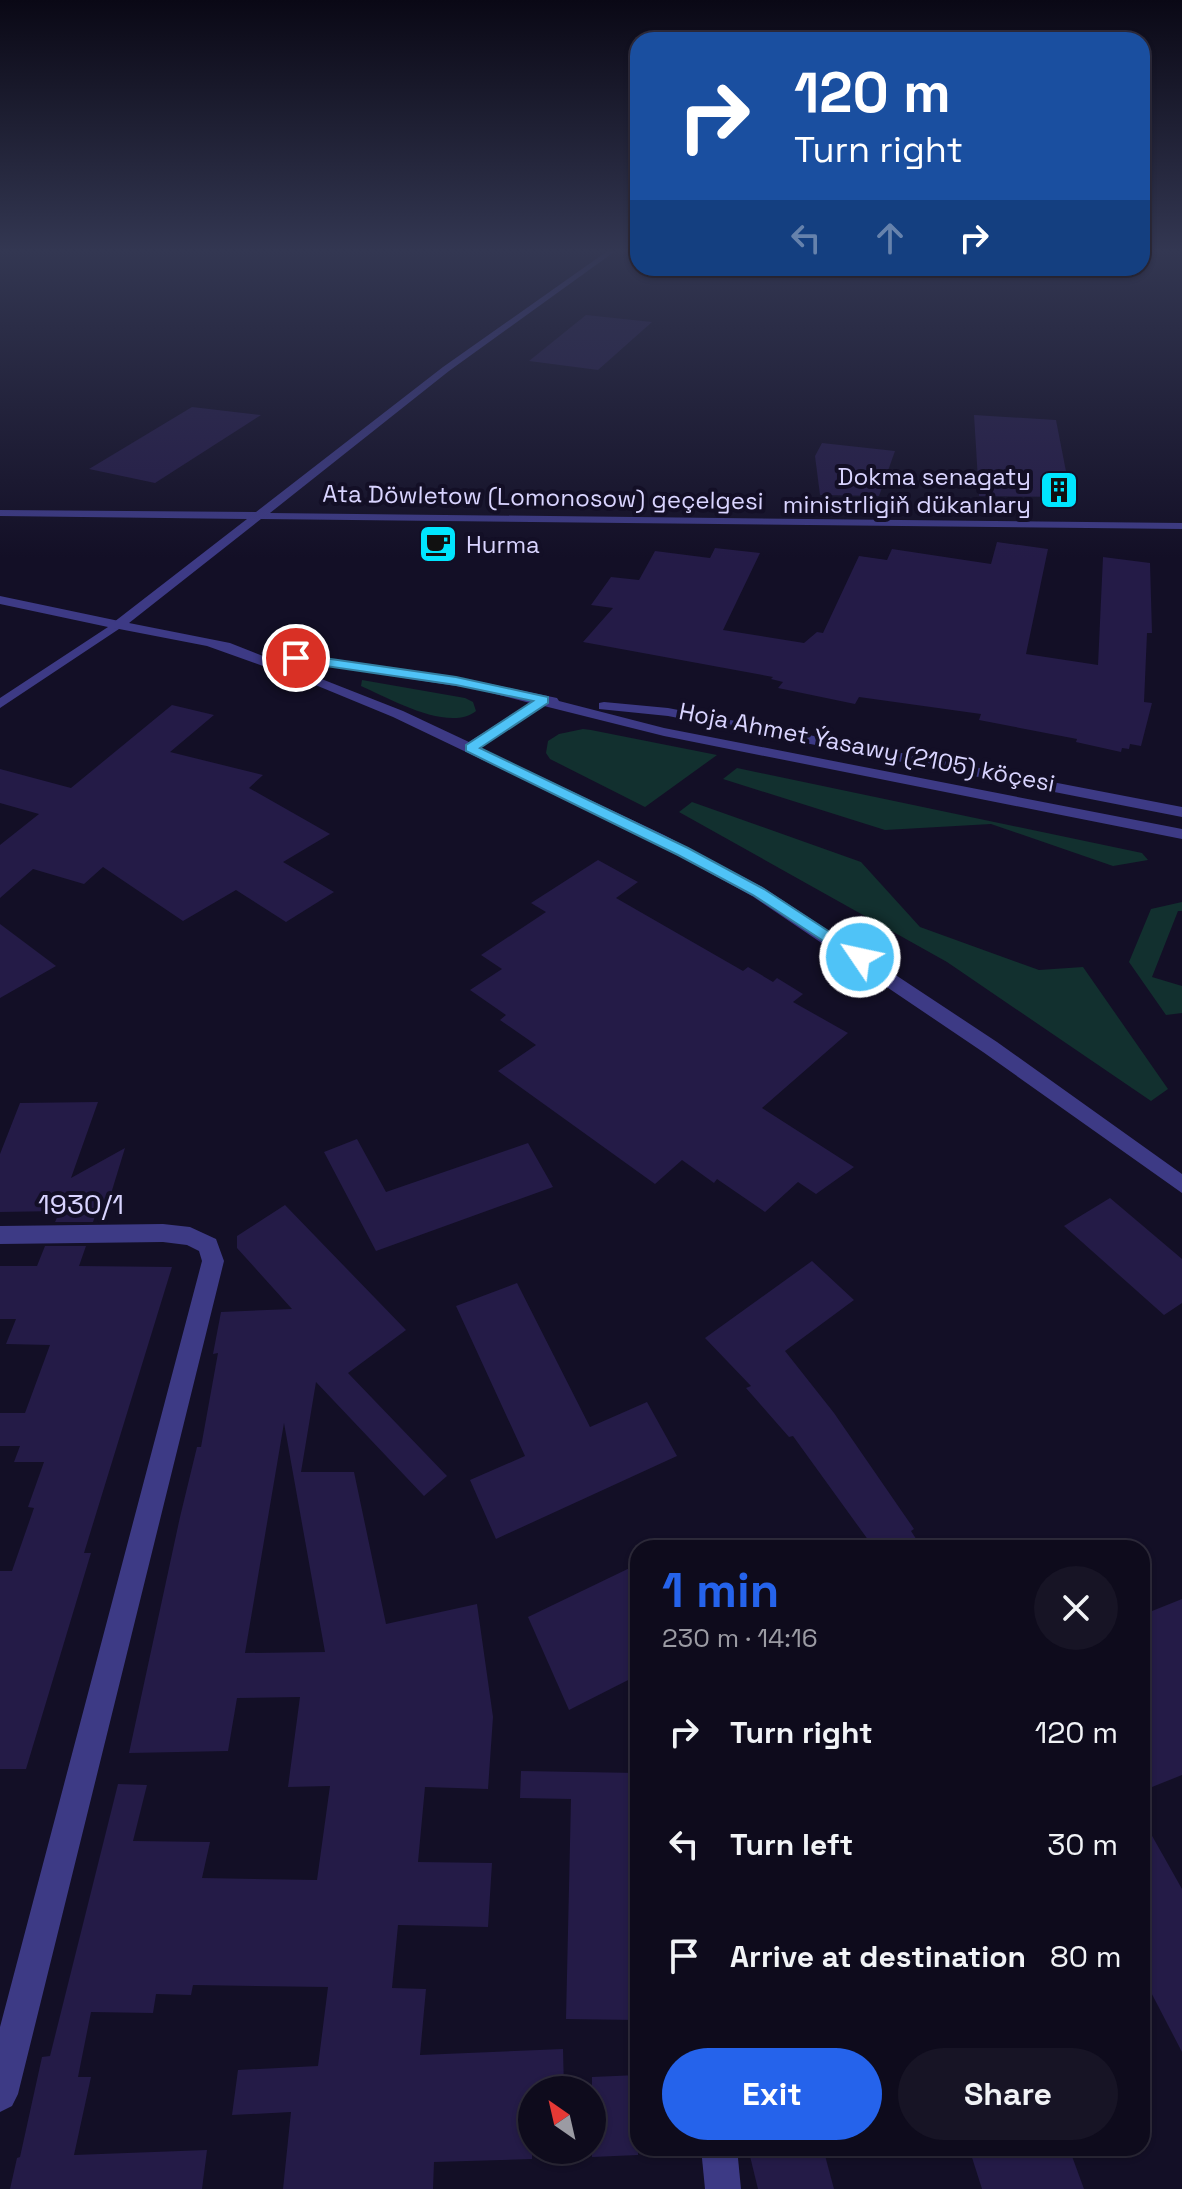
<!DOCTYPE html>
<html lang="en">
<head>
<meta charset="utf-8">
<style>
  :root { --surface:#0e0b1c; --page:#171425; --text:#f1f3f6; --muted:#9b9ba3; --line:#2e2b3b; --accent:#2563eb }
  body { margin:0; font-family:"Space Grotesk",sans-serif; background:var(--page); color:var(--text); height:100vh; display:flex; flex-direction:column; font-size:30px; white-space:nowrap }
  * { box-sizing:border-box; margin:0 }
  p { font-size:26px; color:var(--muted) }
  .icon { flex:none; width:44px; height:44px; fill:none; stroke:currentColor; stroke-width:2; stroke-linecap:round; stroke-linejoin:round }
  .map { position:relative; flex:1; overflow:hidden }
  .sheet { position:absolute; left:630px; top:1540px; width:520px; height:616px; display:flex; flex-direction:column; background:var(--surface); border-radius:24px; box-shadow:0 2px 6px #0004,0 0 0 2px var(--line) }
  .sheet>* { flex:none }
  .guide { position:absolute; left:630px; top:32px; width:520px; height:244px; border-radius:24px; box-shadow:0 2px 6px #0004,0 0 0 2px var(--line); background:#1a4fa0; color:#fff; overflow:hidden }
  .needle { width:52px; rotate:326deg }
  .tools { position:absolute; left:518px; top:2076px; display:grid; gap:16px }
  .tools a { display:grid; place-items:center; width:88px; height:88px; border-radius:50%; background:var(--surface); box-shadow:0 2px 6px #0004,0 0 0 2px var(--line); font-size:40px }
  .pin { position:absolute; display:grid; place-items:center; width:68px; height:68px; color:#fff; margin:-34px; border:4px solid #fff; border-radius:50%; box-shadow:0 2px 8px #0007 }
  .me { position:absolute; width:88px; margin:-44px; rotate:304deg; stroke-linejoin:round; filter:drop-shadow(0 0 6px #0008) }
  .turn { display:flex; align-items:center; gap:28px; height:168px; padding:0 32px; font-size:36px }
  .turn .icon { width:104px; height:104px; stroke-width:2.5 }
  .turn b { display:block; font-size:56px; line-height:68px }
  .lanes { display:flex; align-items:center; height:76px; padding:0 32px; background:#0003; justify-content:center; gap:40px; direction:ltr }
  .lanes .off { opacity:.35 }
  .round { display:grid; place-items:center; flex:none; width:84px; height:84px; border-radius:42px; background:var(--page) }
  .overview { display:flex; align-items:center; justify-content:space-between; height:136px; padding:0 32px }
  h1 { font-size:48px; font-weight:600; line-height:60px; color:var(--accent) }
  .cta { display:flex; gap:16px; margin-top:auto; padding:16px 32px }
  .cta a { flex:1; height:92px; border-radius:48px; background:var(--accent); color:#fff; font-size:32px; font-weight:600; line-height:92px; text-align:center }
  .cta a+a { background:var(--page); color:var(--text) }
  ul { padding:0; list-style:none }
  li { display:flex; align-items:center; gap:24px; height:112px; padding:0 32px }
  li div { flex:1 }
  li b { display:block; font-size:30px }
  li em { font-style:normal }
  .map>svg:first-child { display:block }
</style>
</head>
<body>
<div class="map">
<svg width="1182" height="2189" viewBox="0 0 1182 2189">
  <rect width="100%" height="100%" fill="#130f26"/>
  <g fill="#12302f">
    <path d="M362,680L465,698L473,702L476,711C449,733 389,698 361,686Z"/>
    <polygon points="583,729 591,730 717,755 645,807 550,759 546,753 548,741 559,734"/>
    <polygon points="737,768 1142,853 1148,860 1113,866 991,824 885,830 723,779"/>
    <polygon points="692,802 861,862 920,927 1039,970 1083,967 1168,1089 1151,1101 947,962 679,812"/>
    <polygon points="1182,902 1182,911 1178,911 1152,977 1182,986 1182,1013 1166,1015 1129,962 1151,909"/>
  </g>
  <g fill="#241b47" fill-rule="evenodd">
    <polygon points="586,315 652,322 598,370 529,361"/>
    <polygon points="192,407 261,415 155,483 89,469"/>
    <polygon points="974,415 1056,420 1071,497 979,496"/>
    <polygon points="822,443 895,451 879,496 820,495 815,456"/>
    <polygon points="997,542 1048,549 1026,654 1098,665 1103,557 1150,563 1152,633 1147,633 1144,702 1152,703 1141,746 1130,744 1129,749 1122,748 1121,752 1076,742 1077,739 979,720 981,714 859,697 855,704 778,688 783,682 771,679 773,677 583,642 613,608 591,605 611,577 639,580 655,551 710,558 715,548 760,553 723,630 804,643 817,632 823,633 859,556 887,560 892,549 991,564"/>
    <polygon points="172,705 214,715 170,752 263,775 249,788 330,834 283,862 334,892 286,922 236,890 183,921 103,867 84,884 33,869 0,898 0,845 39,814 0,803 0,769 71,788"/>
    <polygon points="598,860 638,882 616,898 743,971 748,967 773,982 777,978 803,994 793,1002 848,1033 762,1108 854,1167 816,1194 798,1182 765,1212 717,1179 714,1183 682,1160 655,1184 498,1071 536,1045 500,1020 506,1015 470,990 502,969 481,955 546,912 531,903"/>
    <polygon points="0,924 56,966 0,998"/>
    <polygon points="98,1102 71,1178 125,1148 106,1210 97,1210 93,1222 55,1222 60,1211 0,1212 0,1154 20,1103"/>
    <polygon points="357,1139 386,1192 528,1143 553,1187 376,1251 324,1152"/>
    <polygon points="1110,1198 1182,1259 1182,1303 1164,1315 1064,1226"/>
    <path d="M285,1205L406,1330L348,1373L447,1476L424,1496L316,1382L301,1472H354L386,1624L477,1604L493,1717L488,1789L425,1787L418,1862L492,1863L488,1927L398,1925L392,1988L426,1989L420,2055L563,2049L564,2090H532V2159L434,2162L433,2189H283L291,2112L232,2115L238,2070L318,2066L328,1987L193,1985L191,1995L156,1994L153,2013L91,2012L78,2077H91L74,2155L207,2150L202,2189H10L17,2158L20,2157L42,2057L50,2056L118,1784L147,1785L133,1841L210,1842L202,1878L317,1880L330,1786L288,1787L300,1697L237,1698L228,1751L129,1753L180,1517L197,1447H201L218,1353L213,1354L221,1312L292,1309L237,1248V1236ZM284,1423L325,1652L245,1653Z"/>
    <polygon points="45,1246 86,1246 79,1266 172,1267 84,1553 91,1553 26,1769 0,1769 0,1571 12,1571 34,1508 28,1507 44,1462 14,1462 20,1446 0,1446 0,1413 25,1413 50,1345 6,1344 16,1319 0,1319 0,1266 37,1266"/>
    <polygon points="812,1261 854,1300 785,1351 834,1413 914,1529 911,1531 922,1548 874,1548 793,1436 789,1437 746,1388 751,1386 705,1338"/>
    <polygon points="517,1283 590,1427 647,1402 677,1456 496,1539 470,1480 525,1456 456,1306"/>
    <polygon points="638,1564 638,1675 569,1710 528,1617"/>
    <polygon points="1182,1599 1182,1775 1142,1791 1142,1615"/>
    <polygon points="521,1771 638,1773 638,2020 566,2019 571,1799 520,1798"/>
    <polygon points="1142,1818 1182,1889 1182,2052 1142,1975"/>
    <polygon points="638,2075 638,2155 592,2157 592,2077"/>
    <polygon points="748,2148 823,2148 834,2189 758,2189"/>
    <polygon points="969,2148 1069,2148 1084,2189 982,2189"/>
  </g>
  <g fill="none" stroke-linecap="round" stroke-linejoin="round">
    <g fill="#3d3a85" fill-rule="evenodd">
      <polygon points="0,596 119,621 125,625 0,708 0,698 108,627 0,604"/>
      <polygon points="163,1224 190,1227 216,1239 224,1261 18,2094 12,2106 0,2112 0,2027 202,1261 199,1251 187,1245 163,1242 0,1244 0,1226"/>
      <polygon points="701,2148 737,2148 741,2189 705,2189"/>
    </g>
    <g fill="#3d3a85" fill-rule="evenodd">
      <polygon points="606,252 614,252 449,371 270,513 1182,523 1182,529 261,519 129,623 230,643 403,711 469,742 530,703 476,689 268,657 261,653 268,649 476,681 557,698 559,701 664,728 1182,829 1182,839 664,736 544,706 480,748 664,835 764,888 997,1042 1182,1174 1182,1193 983,1052 752,896 652,841 393,717 313,684 207,646 114,628 114,622 247,519 0,516 0,510 256,512 443,367"/>
      <polygon points="604,702 668,708 1182,807 1182,817 668,716 599,709 599,703"/>
    </g>
  </g>
  <linearGradient id="sky" x2="0" y2="1"><stop stop-color="#0a0815"/><stop offset="0.45" stop-color="#333752"/><stop offset="1" stop-color="#333752" stop-opacity="0"/></linearGradient>
  <rect width="1182" height="558" fill="url(#sky)"/>
  <polygon fill="#4fc3f7" stroke="#337fa1" stroke-width="2" points="296,654 456,677 548,697 548,703 480,748 688,848 764,889 868,957 865,961 854,961 753,895 678,855 466,751 466,745 533,701 456,685 291,661 291,655"/>
  <defs>
    <g id="building-square" transform="scale(2)"><rect x="-9" y="-9" width="18" height="18" rx="4" fill="#00e5ff" stroke="#130f26"/><path d="M-4-6H4V6H1V3H-1V6H-4ZM-2.5-4.3h1.7v1.8h-1.7ZM.8-4.3h1.7v1.8H.8ZM-2.5-1h1.7V.8h-1.7ZM.8-1h1.7V.8H.8Z" fill="#111"/></g>
    <g id="cafe-square" transform="scale(2)"><rect x="-9" y="-9" width="18" height="18" rx="4" fill="#00e5ff" stroke="#130f26"/><path d="M-5.5-4.5H6V0H3Q3 3.5 0 3.5H-2.5Q-5.5 3.5-5.5 0ZM3-3.2v2h1.7v-2ZM-6 4.5H4V6H-6Z" fill="#111"/></g>
  </defs>
  <g fill-rule="evenodd">
    <use href="#building-square" x="1059" y="490"/>
    <use href="#cafe-square" x="438" y="544"/>
  </g>
  <g text-anchor="middle" dominant-baseline="central" stroke-width="8" stroke-linejoin="round" paint-order="stroke">
    <g font-size="24" fill="#d9d4ff" stroke="#130f26" text-anchor="end">
      <text x="1031" y="476">Dokma senagaty<tspan x="1031" dy="28">ministrligiň dükanlary</tspan></text>
      <text x="466" y="544" text-anchor="start">Hurma</text>
    </g>
    <g font-size="24" fill="#d9d4ff" stroke="#130f26">
      <text transform="translate(543 497) rotate(1)">Ata Döwletow (Lomonosow) geçelgesi</text>
      <text transform="translate(867 747) rotate(11)">Hoja Ahmet Ýasawy (2105) köçesi</text>
    </g>
    <g font-size="28" fill="#d9d4ff" stroke="#130f26">
      <text x="81" y="1204">1930/1</text>
    </g>
  </g>
</svg>
<div class="tools">
<a><svg class="needle" viewBox="-14 -14 28 28"><path d="M0-13l5 13h-10z" fill="#e53935"/><path d="M0 13l5-13h-10z" fill="#9b9ba3"/></svg></a>
</div>
<div class="pin" style="left:296px;top:658px;background:#d93025"><svg class="icon" aria-label="arrive" viewBox="0 0 24 24"><path d="M6 21V4h12l-3 4 3 4H6"/></svg></div>
<svg class="me" style="left:860px;top:957px" viewBox="-20 -20 40 40"><circle r="17" fill="#4fc3f7" stroke="#fff" stroke-width="3"/><path d="M0-11L8 9 0 5-8 9z" fill="#fff"/></svg>
<div class="guide">
<div class="turn"><svg class="icon" aria-label="right" viewBox="0 0 24 24"><path d="M7 20v-9h11M14 6l5 5-5 5"/></svg><div><b>120 m</b>Turn right</div></div>
<div class="lanes"><svg class="icon off" aria-label="left" viewBox="0 0 24 24"><path d="M17 20v-9H6M10 6l-5 5 5 5"/></svg><svg class="icon off" aria-label="ahead" viewBox="0 0 24 24"><path d="M12 20V5M6 11l6-6 6 6"/></svg><svg class="icon" aria-label="right" viewBox="0 0 24 24"><path d="M7 20v-9h11M14 6l5 5-5 5"/></svg></div>
</div>
<section class="sheet">
<div class="overview"><div><h1>1 min</h1><p>230 m · 14:16</p></div><a class="round"><svg class="icon" aria-label="close" viewBox="0 0 24 24"><path d="M6 6l12 12M18 6L6 18"/></svg></a></div>
<ul>
<li><svg class="icon" aria-label="right" viewBox="0 0 24 24"><path d="M7 20v-9h11M14 6l5 5-5 5"/></svg><div><b>Turn right</b></div><em>120 m</em></li>
<li><svg class="icon" aria-label="left" viewBox="0 0 24 24"><path d="M17 20v-9H6M10 6l-5 5 5 5"/></svg><div><b>Turn left</b></div><em>30 m</em></li>
<li><svg class="icon" aria-label="arrive" viewBox="0 0 24 24"><path d="M6 21V4h12l-3 4 3 4H6"/></svg><div><b>Arrive at destination</b></div><em>80 m</em></li>
</ul>
<div class="cta"><a>Exit</a><a>Share</a></div>
</section>
</div>
</body>
</html>
